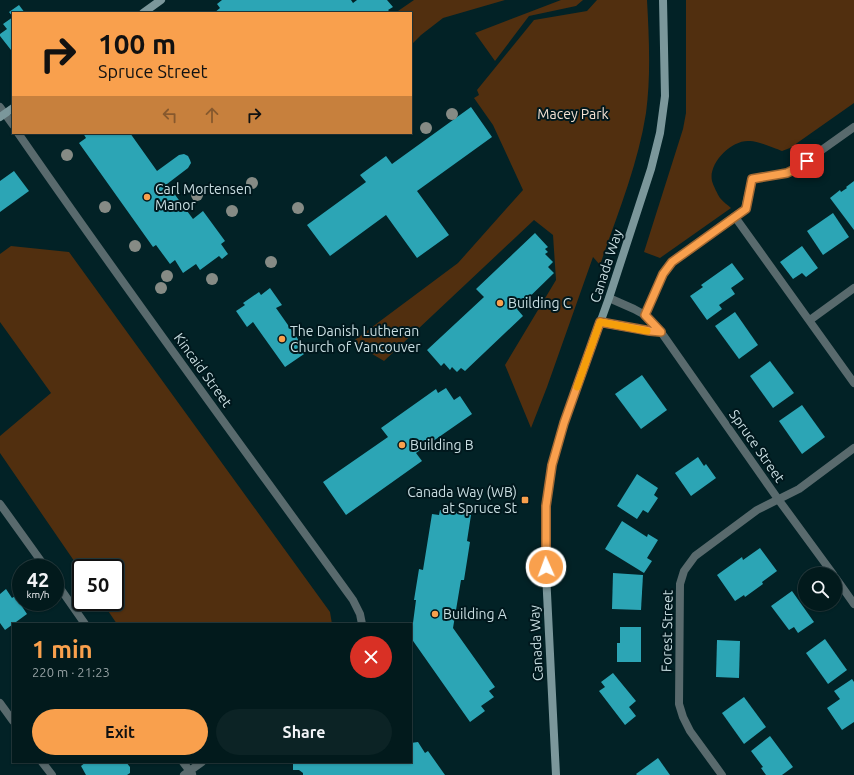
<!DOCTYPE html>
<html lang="en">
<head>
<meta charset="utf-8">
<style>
  :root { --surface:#021a1c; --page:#0c2325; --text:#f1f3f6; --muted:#96a1a3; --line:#23383b; --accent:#f9a04d }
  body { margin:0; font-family:Ubuntu,sans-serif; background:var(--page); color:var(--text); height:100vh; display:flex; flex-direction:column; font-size:15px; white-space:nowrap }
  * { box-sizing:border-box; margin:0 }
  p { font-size:13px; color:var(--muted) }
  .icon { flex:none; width:22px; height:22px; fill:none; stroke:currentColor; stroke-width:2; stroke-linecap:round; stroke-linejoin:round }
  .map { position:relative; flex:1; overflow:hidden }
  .panel { position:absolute; left:12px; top:623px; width:400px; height:140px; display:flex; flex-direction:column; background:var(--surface); border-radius:0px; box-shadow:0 1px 3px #0004,0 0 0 1px var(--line) }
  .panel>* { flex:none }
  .banner { position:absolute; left:12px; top:12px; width:400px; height:122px; border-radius:0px; box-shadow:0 1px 3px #0004,0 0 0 1px var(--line); background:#f9a04d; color:#111; overflow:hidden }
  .controls { position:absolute; left:798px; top:567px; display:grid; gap:8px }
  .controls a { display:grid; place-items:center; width:44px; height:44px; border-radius:50%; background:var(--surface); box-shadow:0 1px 3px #0004,0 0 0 1px var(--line); font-size:20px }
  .speed { position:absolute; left:12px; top:559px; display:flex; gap:8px; font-size:20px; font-weight:700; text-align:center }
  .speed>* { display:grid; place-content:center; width:52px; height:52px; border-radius:50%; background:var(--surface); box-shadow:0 1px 3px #0004,0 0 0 1px var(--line); line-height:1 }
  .speed small { font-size:10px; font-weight:400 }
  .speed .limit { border:2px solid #111; border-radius:6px; background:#fff; color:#111 }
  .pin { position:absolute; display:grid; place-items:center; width:34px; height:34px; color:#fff; margin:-17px; border-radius:8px; box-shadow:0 2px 6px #0006 }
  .me { position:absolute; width:44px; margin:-22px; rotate:358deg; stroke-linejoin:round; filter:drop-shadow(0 0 3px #0008) }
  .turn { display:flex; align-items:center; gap:14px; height:84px; padding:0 20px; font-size:18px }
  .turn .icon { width:52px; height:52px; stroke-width:2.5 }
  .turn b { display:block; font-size:28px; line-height:34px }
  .lanes { display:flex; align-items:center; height:38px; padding:0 20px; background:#0003; justify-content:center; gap:20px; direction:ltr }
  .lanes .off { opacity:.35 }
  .round { display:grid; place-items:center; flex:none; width:42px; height:42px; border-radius:21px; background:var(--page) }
  .headline { display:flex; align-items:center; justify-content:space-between; height:68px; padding:0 20px }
  h1 { font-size:24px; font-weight:600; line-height:30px; color:var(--accent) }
  .cta { display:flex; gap:8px; margin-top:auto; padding:8px 20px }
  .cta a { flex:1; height:46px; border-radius:24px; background:var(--accent); color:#111; font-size:16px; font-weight:600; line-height:46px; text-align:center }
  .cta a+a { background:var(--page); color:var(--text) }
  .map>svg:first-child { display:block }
</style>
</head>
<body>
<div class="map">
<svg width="854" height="775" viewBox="0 0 854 775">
  <rect width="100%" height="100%" fill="#022226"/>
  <g fill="#512f0f">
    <polygon points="414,0 505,0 443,18 421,35 411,45 411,13 399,13 398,11"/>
    <polygon points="561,0 583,0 576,6 529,16 495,61 475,33"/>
    <path d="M597,0H647C649,37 651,76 646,113C638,165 617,215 600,265L593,257L547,387L531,428L505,365L556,280L553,235L534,220L384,361L352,342L458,263L523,190L493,125L474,98L479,95L477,90L534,20L587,11Z"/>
    <path d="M686,0H854V103L790,148L782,151C774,148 758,141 750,141C732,139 708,163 712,181C713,185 718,195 720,198C723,202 728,205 731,208L660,258L644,252L683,129L686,113Z"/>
    <polygon points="11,246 69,252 330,612 332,624 117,624 102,602 115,602 115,568 81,568 81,571 0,453 0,436 51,393 0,322 0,254"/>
  </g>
  <g fill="#2ca5b5">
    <polygon points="222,0 351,0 353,3 357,0 387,0 393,7 388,10 391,13 214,13 220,8 217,4"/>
    <polygon points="19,5 25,13 13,13 13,49 11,50 0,36 0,34 7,29 3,24 13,17 9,12"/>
    <polygon points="471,107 492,137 417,191 449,235 417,258 386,215 330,256 307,225 366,182 360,175 386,156 392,164"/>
    <polygon points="83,133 130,133 157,171 179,155 184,154 188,156 190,160 191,163 188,168 167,184 193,219 203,211 225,241 221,244 228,254 222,259 219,256 200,270 196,264 183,273 175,260 170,264 156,245 153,247 79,143 86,138"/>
    <polygon points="14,171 29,191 0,212 0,181"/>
    <polygon points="854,181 854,230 830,198 840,190 841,192 847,188 846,187"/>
    <polygon points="833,213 849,237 823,255 807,231"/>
    <polygon points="535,233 548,247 545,249 548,252 545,254 553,262 548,267 554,273 517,309 523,316 465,371 461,368 457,372 452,367 450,370 444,363 441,366 427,350 484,297 476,289"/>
    <polygon points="802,246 818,268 806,277 802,273 793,279 780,262"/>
    <polygon points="732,263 744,279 731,288 735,294 719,305 722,309 707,320 690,296 703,287 701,285"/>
    <polygon points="270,288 282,305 276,308 307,352 285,367 253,322 247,327 236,311 245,305 243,303 259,292 261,295"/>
    <polygon points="735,312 758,345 739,359 715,326"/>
    <polygon points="770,361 794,393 773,408 750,376"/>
    <polygon points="642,375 667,410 641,429 615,394"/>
    <polygon points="446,388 454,400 460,396 472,414 416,453 422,461 346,515 323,482 388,437 381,428 436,389 438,393"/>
    <polygon points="802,405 825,437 802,454 779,421"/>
    <polygon points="698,457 704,466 706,464 716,478 691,496 675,473"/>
    <polygon points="637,474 658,488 654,495 658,498 648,513 643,510 637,519 617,506"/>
    <polygon points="440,510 471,515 467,541 470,542 464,580 461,580 453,628 495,687 489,691 494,697 481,706 485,711 470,722 411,638 416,600 414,600 419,569 423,570 432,514 439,515"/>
    <polygon points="622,521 647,537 648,534 658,540 647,558 652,561 644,573 605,549"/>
    <polygon points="760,548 777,571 762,582 763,584 745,597 744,595 735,601 717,575 742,557 743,560"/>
    <polygon points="613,573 643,575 641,610 612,609"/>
    <polygon points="6,589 12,598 15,596 27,614 5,630 0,623 0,594"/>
    <polygon points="792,591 814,622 798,633 794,627 789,630 771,606"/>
    <polygon points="620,627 641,627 641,662 617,662 617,643 620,643"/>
    <polygon points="825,639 847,670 828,684 806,653"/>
    <polygon points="717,640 740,641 739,678 716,677"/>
    <polygon points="613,673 636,701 629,707 636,716 625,725 599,691 605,687 601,682"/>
    <polygon points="852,679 854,682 854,722 842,730 827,708 840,699 834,691"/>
    <polygon points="744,697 766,727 744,744 722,713"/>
    <polygon points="770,736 793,767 782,775 766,775 761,768 763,767 751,751"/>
    <polygon points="418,742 425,753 428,751 445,775 303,775 303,773 299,770 293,770 293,762 411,762 411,743"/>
    <polygon points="658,758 670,775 637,775 636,774"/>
    <polygon points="86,762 126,762 130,767 130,773 127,775 86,775 81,766"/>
  </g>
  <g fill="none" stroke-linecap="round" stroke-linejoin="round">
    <g stroke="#596a6d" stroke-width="8">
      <polyline points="735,217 854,383"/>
      <polyline points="645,315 663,274 672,262 745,209 752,179"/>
      <polyline points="810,320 854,288"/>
      <polyline points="0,703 13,721"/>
      <polyline points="42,762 52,775"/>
    </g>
    <g stroke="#596a6d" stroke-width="8">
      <polyline points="0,107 13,125"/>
      <path d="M18,133C127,291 241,445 353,600L360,614L362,624"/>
      <polyline points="752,179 787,173 795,169 854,127"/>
      <polyline points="609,298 634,309 645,315 661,332 778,499 833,574"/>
      <polyline points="600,323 650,331 661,332"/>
      <polyline points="0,504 46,568"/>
      <polyline points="835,577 854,604"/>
      <polyline points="55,581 85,624"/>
      <polyline points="183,762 192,774"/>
      <polyline points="184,775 202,762"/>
      <polyline points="722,775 690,731 683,717 679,704 680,584 684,571 695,556 757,510 799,489 854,448"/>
    </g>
    <g stroke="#7b979b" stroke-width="8">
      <polyline points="143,13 161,0"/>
      <polyline points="0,117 13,108"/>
      <polyline points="556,775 545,553 546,506 552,465 564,423 609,298 651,169 660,133 665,96 663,0"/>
    </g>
  </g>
  <g fill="#868b85">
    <circle cx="452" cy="114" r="6"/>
    <circle cx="426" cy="128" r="6"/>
    <circle cx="67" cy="155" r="6"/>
    <circle cx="252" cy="183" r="6"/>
    <circle cx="197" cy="195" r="6"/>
    <circle cx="105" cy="207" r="6"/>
    <circle cx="298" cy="208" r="6"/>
    <circle cx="232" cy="211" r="6"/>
    <circle cx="135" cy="246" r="6"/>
    <circle cx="271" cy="262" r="6"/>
    <circle cx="167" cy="276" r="6"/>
    <circle cx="212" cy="279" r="6"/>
    <circle cx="161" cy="288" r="6"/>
  </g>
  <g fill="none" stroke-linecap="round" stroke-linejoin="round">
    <g stroke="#a26832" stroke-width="10">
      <polyline id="route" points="546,567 546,506 552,465 564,423 600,322 650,331 661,332 645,315 663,274 672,262 746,209 752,179 787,173 795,169 807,161"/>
    </g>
    <use href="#route" stroke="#f9a04d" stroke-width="7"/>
    <polyline stroke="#f59e0b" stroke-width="7" points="577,387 600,322 647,331"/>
  </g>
  <g fill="#f9a04d" stroke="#00181d" stroke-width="1.5">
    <circle cx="147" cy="197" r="4"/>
    <circle cx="500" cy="303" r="4"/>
    <circle cx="282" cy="339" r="4"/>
    <circle cx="402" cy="445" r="4"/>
    <rect x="521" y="496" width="8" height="8" rx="2"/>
    <circle cx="435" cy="614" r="4"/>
  </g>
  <g text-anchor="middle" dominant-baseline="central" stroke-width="4" stroke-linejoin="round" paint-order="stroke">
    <g font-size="14" fill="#f2e1d3" stroke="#00181d">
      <text x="573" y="114">Macey Park</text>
    </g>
    <g font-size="14" fill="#c9dee2" stroke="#00181d" text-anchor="start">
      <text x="155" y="189">Carl Mortensen<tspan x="155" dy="16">Manor</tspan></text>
      <text x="508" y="303">Building C</text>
      <text x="290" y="331">The Danish Lutheran<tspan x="290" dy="16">Church of Vancouver</tspan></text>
      <text x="410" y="445">Building B</text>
      <text x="517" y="492" text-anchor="end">Canada Way (WB)<tspan x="517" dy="16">at Spruce St</tspan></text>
      <text x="443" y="614">Building A</text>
    </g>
    <g font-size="14" fill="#c9dee2" stroke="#00181d">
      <text transform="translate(606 266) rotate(-72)">Canada Way</text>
      <text transform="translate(203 370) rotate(54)">Kincaid Street</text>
      <text transform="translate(757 446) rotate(55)">Spruce Street</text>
      <text transform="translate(667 631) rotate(-89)">Forest Street</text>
      <text transform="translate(536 643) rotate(-93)">Canada Way</text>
    </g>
  </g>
</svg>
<div class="controls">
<a><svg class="icon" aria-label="search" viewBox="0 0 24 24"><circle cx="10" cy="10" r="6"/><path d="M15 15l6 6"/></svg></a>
</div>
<div class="speed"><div>42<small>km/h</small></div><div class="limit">50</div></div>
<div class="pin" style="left:807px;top:161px;background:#d93025"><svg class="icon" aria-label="arrive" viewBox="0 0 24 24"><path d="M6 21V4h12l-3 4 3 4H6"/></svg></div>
<svg class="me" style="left:546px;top:567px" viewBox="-20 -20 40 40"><circle r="17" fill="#f9a04d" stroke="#fff" stroke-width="3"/><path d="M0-11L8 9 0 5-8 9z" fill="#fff"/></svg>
<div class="banner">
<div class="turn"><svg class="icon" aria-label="right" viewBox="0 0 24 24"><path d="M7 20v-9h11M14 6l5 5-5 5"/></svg><div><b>100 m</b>Spruce Street</div></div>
<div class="lanes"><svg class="icon off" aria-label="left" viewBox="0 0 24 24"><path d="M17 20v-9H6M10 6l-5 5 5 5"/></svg><svg class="icon off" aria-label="ahead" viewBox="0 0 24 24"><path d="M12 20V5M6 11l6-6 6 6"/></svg><svg class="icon" aria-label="right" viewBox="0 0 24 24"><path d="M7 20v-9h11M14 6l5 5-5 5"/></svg></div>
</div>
<section class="panel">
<div class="headline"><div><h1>1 min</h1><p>220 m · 21:23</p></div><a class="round" style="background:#d93025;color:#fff"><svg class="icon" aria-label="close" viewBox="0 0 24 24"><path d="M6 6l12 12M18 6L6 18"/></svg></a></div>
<div class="cta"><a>Exit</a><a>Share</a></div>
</section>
</div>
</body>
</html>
